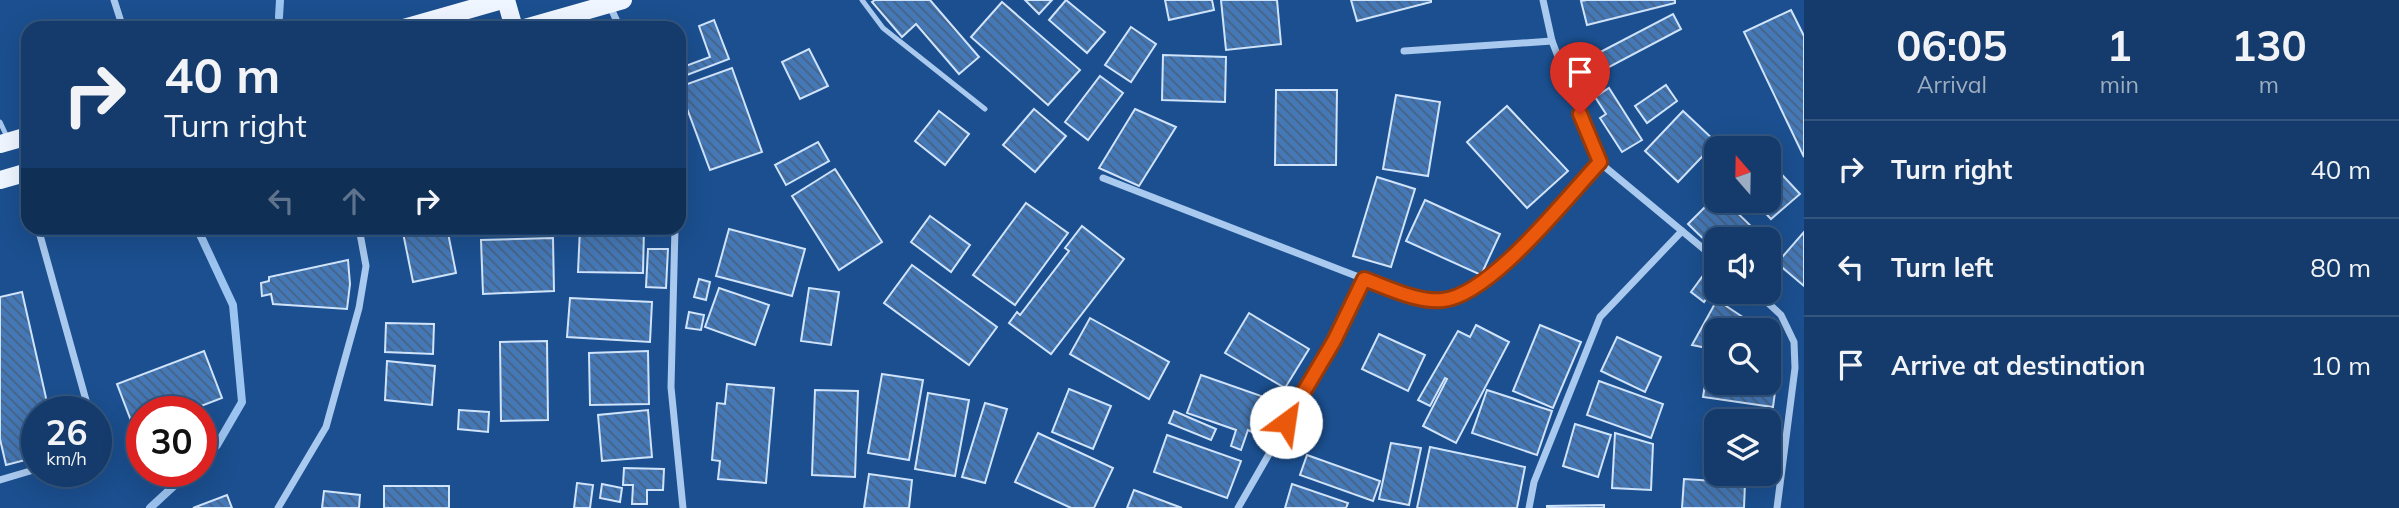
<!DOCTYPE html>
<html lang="en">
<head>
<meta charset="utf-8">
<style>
  :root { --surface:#143b6b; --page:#1d4271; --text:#f1f3f6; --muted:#9dadc1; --line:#33557e }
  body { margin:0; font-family:Mulish,sans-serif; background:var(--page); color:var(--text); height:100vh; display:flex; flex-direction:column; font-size:26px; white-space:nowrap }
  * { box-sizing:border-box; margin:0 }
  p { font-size:23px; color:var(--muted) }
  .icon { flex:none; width:38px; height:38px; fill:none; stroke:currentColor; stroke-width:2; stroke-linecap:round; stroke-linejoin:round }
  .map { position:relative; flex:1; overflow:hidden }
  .panel { display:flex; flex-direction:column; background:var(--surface); width:595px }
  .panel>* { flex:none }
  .banner { position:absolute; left:21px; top:21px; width:665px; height:214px; border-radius:21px; box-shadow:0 7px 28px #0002,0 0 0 2px var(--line); background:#143b6b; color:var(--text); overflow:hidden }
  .needle { width:46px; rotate:340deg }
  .buttons { position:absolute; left:1704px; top:136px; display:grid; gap:14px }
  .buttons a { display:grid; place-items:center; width:77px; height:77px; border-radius:14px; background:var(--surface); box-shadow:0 7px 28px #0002,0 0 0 2px var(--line); font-size:35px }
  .speed { position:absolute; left:21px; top:396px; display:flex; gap:14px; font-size:35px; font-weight:700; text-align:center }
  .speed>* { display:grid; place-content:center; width:91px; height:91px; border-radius:50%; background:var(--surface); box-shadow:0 7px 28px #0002,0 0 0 2px var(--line); line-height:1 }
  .speed small { font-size:18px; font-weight:400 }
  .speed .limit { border:10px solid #d22; background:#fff; color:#111 }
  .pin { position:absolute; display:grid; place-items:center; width:60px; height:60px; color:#fff; margin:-72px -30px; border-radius:50% 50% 50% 0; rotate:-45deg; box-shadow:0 0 7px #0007 }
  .pin .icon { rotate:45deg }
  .me { position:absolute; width:77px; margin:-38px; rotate:31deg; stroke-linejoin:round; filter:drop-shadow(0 0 5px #0008) }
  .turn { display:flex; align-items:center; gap:24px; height:147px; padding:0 28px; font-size:32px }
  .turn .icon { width:91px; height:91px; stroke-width:2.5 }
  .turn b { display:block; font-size:49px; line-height:60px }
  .lanes { display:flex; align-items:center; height:66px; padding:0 28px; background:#0003; justify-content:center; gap:35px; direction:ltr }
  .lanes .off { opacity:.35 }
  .eta { display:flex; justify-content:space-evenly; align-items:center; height:119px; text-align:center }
  .eta b { font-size:42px; font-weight:700; line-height:49px }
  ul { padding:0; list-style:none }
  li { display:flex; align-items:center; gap:21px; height:98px; padding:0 28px; border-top:2px solid var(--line) }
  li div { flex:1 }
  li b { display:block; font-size:26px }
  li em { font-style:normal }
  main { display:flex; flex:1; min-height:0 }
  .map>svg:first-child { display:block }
</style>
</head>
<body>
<main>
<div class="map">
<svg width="1804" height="508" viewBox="0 0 1804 508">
  <defs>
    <pattern id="building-back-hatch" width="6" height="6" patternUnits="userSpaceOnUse" patternTransform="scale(1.75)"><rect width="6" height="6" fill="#4478b7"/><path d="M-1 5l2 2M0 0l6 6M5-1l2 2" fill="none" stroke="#486282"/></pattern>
  </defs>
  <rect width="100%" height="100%" fill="#1b4f8f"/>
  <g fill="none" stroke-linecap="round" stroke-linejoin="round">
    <g stroke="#9cc4f0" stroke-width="8">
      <polyline points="279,17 280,0"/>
      <polyline points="197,228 233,305 242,402 217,445 201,460"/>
      <polyline points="150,508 190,471"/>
    </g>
  </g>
  <g fill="url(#building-back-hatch)" stroke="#cfe3fa" stroke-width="2">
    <polygon points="875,0 930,0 979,57 959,74 916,24 902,37 872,2"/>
    <polygon points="1025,0 1052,0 1039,14"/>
    <polygon points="1066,0 1105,32 1087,53 1049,20"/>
    <polygon points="1165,0 1212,0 1214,10 1169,20"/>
    <polygon points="1221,0 1277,0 1281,44 1226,50"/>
    <polygon points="1351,0 1431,0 1431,2 1357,21"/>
    <polygon points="1587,0 1675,0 1675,3 1587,25 1581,1"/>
    <polygon points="1002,2 1080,70 1048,105 971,37"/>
    <polygon points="1791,10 1804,36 1804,157 1744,32"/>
    <polygon points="1673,14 1681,29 1596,74 1587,59"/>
    <polygon points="714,20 729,59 679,78 679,57 683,67 710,57 699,26"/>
    <polygon points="1131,27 1156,44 1131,82 1105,65"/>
    <polygon points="809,49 828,86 800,99 782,62"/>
    <polygon points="1163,55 1226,57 1225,102 1162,100"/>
    <polygon points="732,68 762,152 710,170 679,87"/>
    <polygon points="1100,76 1123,93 1088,140 1065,122"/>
    <polygon points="1666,85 1677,101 1647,123 1635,106"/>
    <polygon points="1609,88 1642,140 1622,152 1600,118 1606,114 1595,97"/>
    <polygon points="1276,90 1337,90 1336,165 1275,165"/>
    <polygon points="1396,95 1440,102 1428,176 1383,169"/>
    <polygon points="1507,106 1568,171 1527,208 1467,142"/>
    <polygon points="1034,109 1066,136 1035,172 1003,145"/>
    <polygon points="1135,109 1176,127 1139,186 1099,168"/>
    <polygon points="939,111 969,134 945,165 915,141"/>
    <polygon points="1683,111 1716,142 1678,182 1645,151"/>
    <polygon points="818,142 829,161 786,185 775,165"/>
    <polygon points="1769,161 1800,194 1771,219 1754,201 1769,201"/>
    <polygon points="835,169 882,242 839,270 792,196"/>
    <polygon points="1377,177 1415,189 1391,267 1353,256"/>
    <polygon points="1717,195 1717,201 1725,201 1754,229 1744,240 1717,240 1717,252 1688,224"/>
    <polygon points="1425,200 1500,234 1481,275 1406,241"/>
    <polygon points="1026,203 1068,233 1015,305 973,275"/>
    <polygon points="930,216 970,245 951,272 911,242"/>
    <polygon points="1082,226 1124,259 1051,354 1009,323 1017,312 1020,315 1069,251 1065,248"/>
    <polygon points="402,228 447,228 456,273 413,282"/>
    <polygon points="580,228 644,228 643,273 578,272"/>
    <polygon points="729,229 805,249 792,296 716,276"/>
    <polygon points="1804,232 1804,286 1777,263"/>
    <polygon points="553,238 554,291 483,294 481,240"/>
    <polygon points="648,249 668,249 666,288 646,287"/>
    <polygon points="348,260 350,284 347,309 273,304 271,294 262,296 261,283 269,281 269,277"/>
    <polygon points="912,265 997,327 969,365 884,303"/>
    <polygon points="1702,277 1715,286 1704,302 1691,292"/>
    <polygon points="699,279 710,282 706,300 694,297"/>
    <polygon points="719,288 769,305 755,345 705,327"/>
    <polygon points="809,288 839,292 831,345 801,341"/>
    <polygon points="22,292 49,411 37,411 37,457 6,465 0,439 0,297"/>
    <polygon points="570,298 652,302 650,342 567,337"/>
    <polygon points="1717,300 1764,331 1717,331 1717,350 1692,345"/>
    <polygon points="689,312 704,315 701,330 686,328"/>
    <polygon points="1249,313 1309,349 1285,388 1225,353"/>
    <polygon points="1090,318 1169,362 1149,399 1070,354"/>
    <polygon points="386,323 434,324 433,354 385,352"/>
    <polygon points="1476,325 1509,342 1456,443 1423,426 1447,379 1445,378 1430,406 1418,400 1458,331 1470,337"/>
    <polygon points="1540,325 1581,342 1553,408 1513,391"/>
    <polygon points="1379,334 1425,355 1408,391 1362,369"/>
    <polygon points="1617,337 1661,357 1645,392 1601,371"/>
    <polygon points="547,341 548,420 501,421 500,342"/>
    <polygon points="204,351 222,398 188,411 142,411 142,429 135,431 117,384"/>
    <polygon points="648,351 649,404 590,405 589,353"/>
    <polygon points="1709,359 1717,360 1717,383 1769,383 1769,367 1778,369 1773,407 1703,397"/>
    <polygon points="387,361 435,366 432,405 385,400"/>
    <polygon points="882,374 923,380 909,460 868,453"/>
    <polygon points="1201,375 1267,398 1254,433 1248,430 1241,450 1231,446 1236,430 1187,413"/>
    <polygon points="1599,381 1663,404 1651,438 1587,415"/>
    <polygon points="727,384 774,388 766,483 718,479 720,461 712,460 717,403 725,404"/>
    <polygon points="1069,389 1111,406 1093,449 1052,432"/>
    <polygon points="815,390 858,391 855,477 812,475"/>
    <polygon points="1487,390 1552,411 1537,455 1472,433"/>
    <polygon points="928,393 969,400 955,476 915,469"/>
    <polygon points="1274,401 1286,407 1272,437 1260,432"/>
    <polygon points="985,403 1007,409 985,483 962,477"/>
    <polygon points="459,410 489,412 488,432 458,429"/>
    <polygon points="648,410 652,457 602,461 598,415"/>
    <polygon points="1174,411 1216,429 1211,440 1169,423"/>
    <polygon points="1575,424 1611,435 1598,477 1563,466"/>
    <polygon points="1038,433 1113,468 1094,508 1071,508 1015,482"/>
    <polygon points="1615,433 1653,444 1651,490 1612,488"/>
    <polygon points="1167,435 1241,461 1227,498 1154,472"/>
    <polygon points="1391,443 1421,448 1409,505 1379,499"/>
    <polygon points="1430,447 1525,467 1517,508 1417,508"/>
    <polygon points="1307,455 1380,481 1373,501 1300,475"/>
    <polygon points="624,468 664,469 663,490 647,490 647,504 632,504 633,485 623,485"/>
    <polygon points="869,474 912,480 909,508 864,508"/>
    <polygon points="1684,479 1745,483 1744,508 1682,508"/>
    <polygon points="577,483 593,485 590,508 574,508"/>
    <polygon points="602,484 622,488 620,502 600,498"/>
    <polygon points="1292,484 1348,503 1346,508 1285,508"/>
    <rect x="384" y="486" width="65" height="22"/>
    <polygon points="1134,490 1182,508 1127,508"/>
    <polygon points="324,491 360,495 359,508 322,508"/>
    <polygon points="227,495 232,508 193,508"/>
    <polygon points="1604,505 1604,508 1547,508 1547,506"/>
  </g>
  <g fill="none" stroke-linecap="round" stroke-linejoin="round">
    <g stroke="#a9c9ee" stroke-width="5">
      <polyline points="862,0 883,28 985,109"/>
      <polyline points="0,122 8,139"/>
    </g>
    <g stroke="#a9c9ee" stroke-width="7">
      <polyline points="114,0 123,28"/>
      <polyline points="1543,0 1552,41 1599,162 1717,260"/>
      <polyline points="609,4 620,28"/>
      <polyline points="1404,51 1552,41"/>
      <polyline points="22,174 28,193"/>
      <polyline points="1103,178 1364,279 1426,299 1443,300 1463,294 1506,263 1599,162"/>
      <polyline points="38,228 89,411"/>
      <polyline points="675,228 671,387 683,508"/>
      <polyline points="1756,292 1781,315 1794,342 1795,368 1777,508"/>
      <polyline points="0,480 37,469"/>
      <polyline points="278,508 326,427 359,308 366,266 359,228"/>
      <polyline points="1238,508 1334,341 1364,279"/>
      <polyline points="1529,508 1534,482 1600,317 1682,231"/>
    </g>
    <g stroke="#f0f6ff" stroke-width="18">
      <polyline points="506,0 514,28"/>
      <polyline points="404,28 502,0"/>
      <polyline points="525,28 623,0"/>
      <polyline points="0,144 28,136"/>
      <polyline points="0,180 28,172"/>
    </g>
  </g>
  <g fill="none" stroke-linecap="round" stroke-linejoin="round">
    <g stroke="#983908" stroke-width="18">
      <path id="route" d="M1286,422L1334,341L1364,279C1387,287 1418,303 1443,300C1491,295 1566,198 1600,162L1580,114"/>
    </g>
    <use href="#route" stroke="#ea580c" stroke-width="12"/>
  </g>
</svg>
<div class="buttons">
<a><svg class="needle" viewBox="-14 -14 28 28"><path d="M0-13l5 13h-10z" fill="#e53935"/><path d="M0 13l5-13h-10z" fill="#9dadc1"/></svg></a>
<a><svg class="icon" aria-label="sound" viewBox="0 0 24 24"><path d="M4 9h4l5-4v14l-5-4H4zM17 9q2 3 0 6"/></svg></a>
<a><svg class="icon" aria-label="search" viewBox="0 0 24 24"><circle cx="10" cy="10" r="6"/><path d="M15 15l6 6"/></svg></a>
<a><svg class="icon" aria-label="layers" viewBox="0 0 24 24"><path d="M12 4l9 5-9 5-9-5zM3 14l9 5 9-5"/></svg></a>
</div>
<div class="speed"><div>26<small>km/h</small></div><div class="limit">30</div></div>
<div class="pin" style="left:1580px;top:114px;background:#d93025"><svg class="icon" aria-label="arrive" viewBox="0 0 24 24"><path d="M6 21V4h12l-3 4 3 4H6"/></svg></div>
<svg class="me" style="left:1286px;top:422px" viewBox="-20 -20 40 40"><circle r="19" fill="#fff"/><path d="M0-13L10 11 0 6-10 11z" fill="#ea580c"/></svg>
<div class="banner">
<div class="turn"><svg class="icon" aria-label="right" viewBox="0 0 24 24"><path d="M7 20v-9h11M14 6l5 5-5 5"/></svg><div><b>40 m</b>Turn right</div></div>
<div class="lanes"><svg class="icon off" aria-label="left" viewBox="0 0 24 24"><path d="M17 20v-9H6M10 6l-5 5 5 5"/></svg><svg class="icon off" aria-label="ahead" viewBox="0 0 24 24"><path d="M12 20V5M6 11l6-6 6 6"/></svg><svg class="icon" aria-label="right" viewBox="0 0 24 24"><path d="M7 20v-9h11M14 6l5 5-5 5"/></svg></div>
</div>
</div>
<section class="panel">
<div class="eta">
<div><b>06:05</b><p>Arrival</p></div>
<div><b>1</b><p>min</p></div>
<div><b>130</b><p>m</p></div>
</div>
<ul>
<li><svg class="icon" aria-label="right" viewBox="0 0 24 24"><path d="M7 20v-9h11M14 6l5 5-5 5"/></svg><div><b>Turn right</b></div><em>40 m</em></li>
<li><svg class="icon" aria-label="left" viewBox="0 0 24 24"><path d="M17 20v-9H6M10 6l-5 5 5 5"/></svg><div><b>Turn left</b></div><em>80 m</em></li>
<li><svg class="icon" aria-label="arrive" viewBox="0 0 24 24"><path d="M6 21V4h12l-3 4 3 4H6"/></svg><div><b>Arrive at destination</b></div><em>10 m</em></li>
</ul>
</section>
</main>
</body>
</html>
